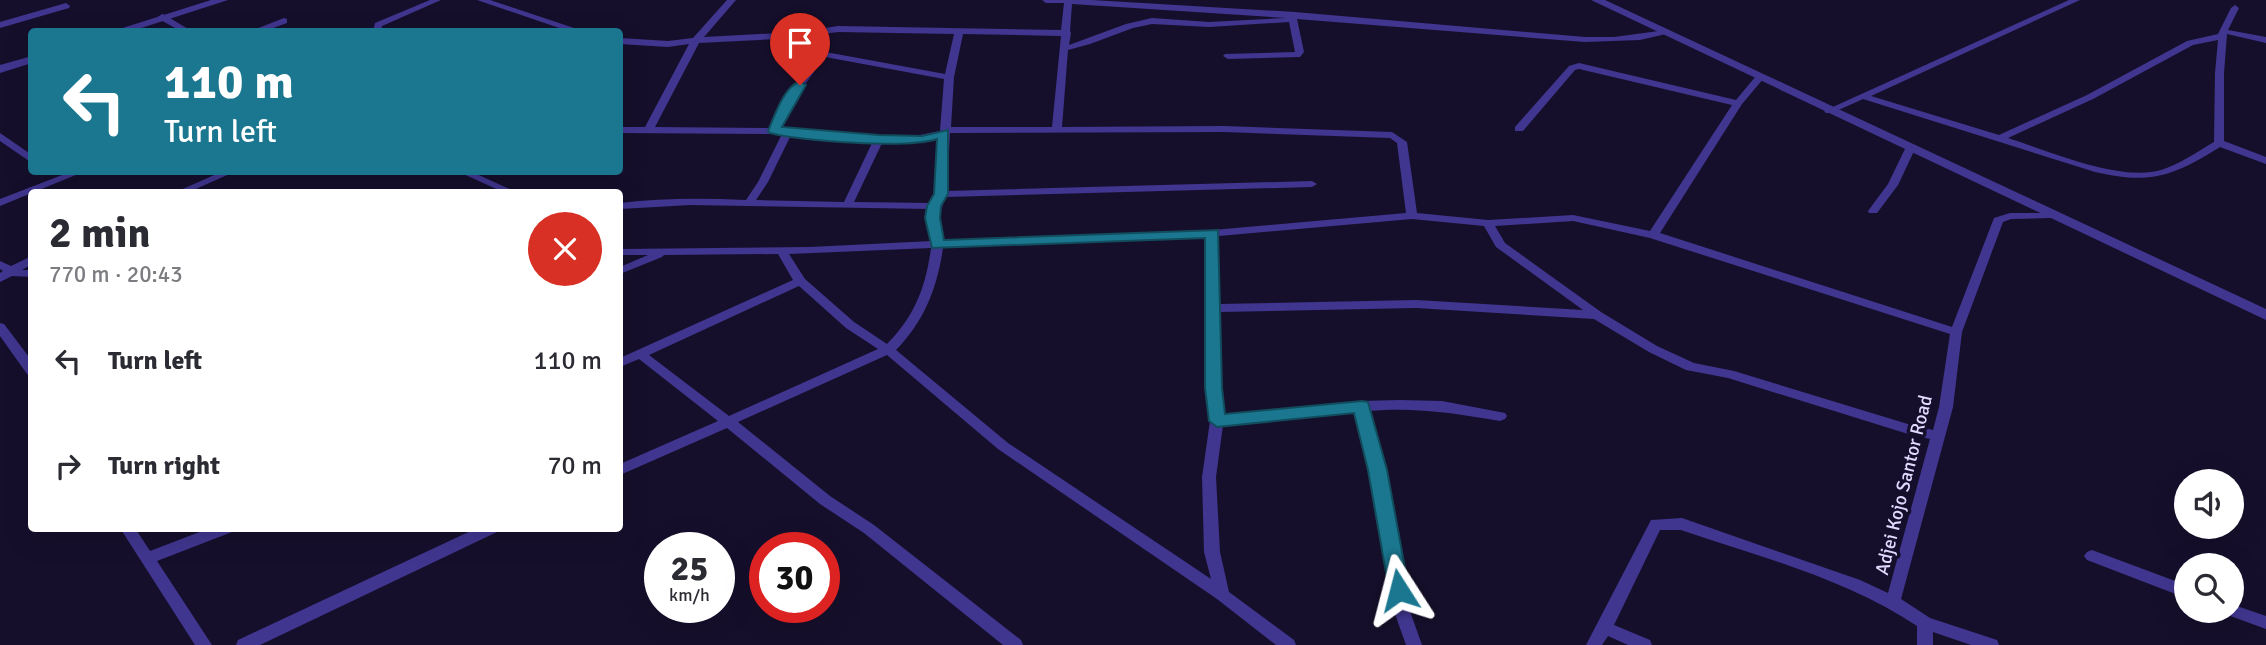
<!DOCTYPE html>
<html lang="en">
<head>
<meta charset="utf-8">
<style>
  :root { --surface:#fff; --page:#f7f7f7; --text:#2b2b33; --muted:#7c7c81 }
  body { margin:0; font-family:Signika,sans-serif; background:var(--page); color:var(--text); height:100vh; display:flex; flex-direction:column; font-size:26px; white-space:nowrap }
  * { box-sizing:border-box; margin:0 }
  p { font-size:23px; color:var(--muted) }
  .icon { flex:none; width:38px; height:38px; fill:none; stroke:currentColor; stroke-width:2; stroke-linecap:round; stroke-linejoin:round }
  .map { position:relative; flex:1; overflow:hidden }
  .panel { position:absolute; left:28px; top:189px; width:595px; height:343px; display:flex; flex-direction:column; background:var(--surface); border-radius:7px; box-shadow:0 7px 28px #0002 }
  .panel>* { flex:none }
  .banner { position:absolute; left:28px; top:28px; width:595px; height:147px; border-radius:7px; box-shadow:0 7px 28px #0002; background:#1a778f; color:#fff; overflow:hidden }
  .controls { position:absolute; left:2174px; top:469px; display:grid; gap:14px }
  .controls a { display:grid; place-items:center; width:70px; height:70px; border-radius:50%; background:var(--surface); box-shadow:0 7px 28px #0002; font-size:35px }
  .speed { position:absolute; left:644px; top:532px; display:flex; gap:14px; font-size:35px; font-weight:700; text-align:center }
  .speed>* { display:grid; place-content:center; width:91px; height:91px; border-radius:50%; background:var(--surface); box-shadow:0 7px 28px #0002; line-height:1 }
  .speed small { font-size:18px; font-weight:400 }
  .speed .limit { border:10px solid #d22; background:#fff; color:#111 }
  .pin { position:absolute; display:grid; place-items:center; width:60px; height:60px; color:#fff; margin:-72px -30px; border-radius:50% 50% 50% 0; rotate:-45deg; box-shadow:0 0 7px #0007 }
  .pin .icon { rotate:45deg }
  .me { position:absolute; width:77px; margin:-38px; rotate:351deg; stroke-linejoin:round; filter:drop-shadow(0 0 5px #0008) }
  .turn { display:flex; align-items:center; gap:24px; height:147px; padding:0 21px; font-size:32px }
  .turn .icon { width:91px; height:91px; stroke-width:2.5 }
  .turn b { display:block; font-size:49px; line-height:60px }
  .round { display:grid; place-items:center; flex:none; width:74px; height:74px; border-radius:37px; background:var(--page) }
  .head { display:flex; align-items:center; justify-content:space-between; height:119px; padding:0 21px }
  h1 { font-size:42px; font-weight:700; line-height:52px }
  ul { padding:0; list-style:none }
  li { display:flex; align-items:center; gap:21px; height:105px; padding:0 21px }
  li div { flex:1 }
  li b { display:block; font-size:26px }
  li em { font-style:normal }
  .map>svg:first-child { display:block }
</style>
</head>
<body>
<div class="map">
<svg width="2266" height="645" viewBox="0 0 2266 645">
  <rect width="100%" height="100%" fill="#160f2c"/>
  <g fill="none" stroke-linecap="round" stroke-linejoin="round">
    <g fill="#40368f" fill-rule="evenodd">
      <polygon points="430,0 441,0 382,26 381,32 373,32 375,23"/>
      <polygon points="477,0 490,0 586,32 571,32"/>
      <path d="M727,0H736L704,37L799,32L838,26L1061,30L1064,3H1046L1042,0H1092L1295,12L1585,37H1614L1666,30V34L1640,40L1585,42L1297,19L1304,52L1300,57L1228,59L1223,56L1225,54L1295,52L1289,22L1209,27L1152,24L1133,28L1090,44L1068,50L1062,127L1224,126L1392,132L1407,142L1417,213L1488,220L1573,215L1650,231L1732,105L1579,69L1575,70L1523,131H1515V127L1569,66L1579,63L1736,100L1756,76L1759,75L1764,78L1742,104L1660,233L1952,327L1994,218L2010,213H2054L2055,215L2054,217L2050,218L2011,219L2003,222L1962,332L1953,407L1901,599L1930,618L1997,640L1999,645H1971L1933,632V645H1917V626C1846,579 1761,557 1681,530H1660L1614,625L1650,640L1652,645H1628L1608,636L1602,645H1586L1651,520L1682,518L1860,580L1888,593L1930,439L1905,433L1728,378L1686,370L1649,352L1594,319L1416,308L1219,312L1220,388L1223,416L1356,404L1361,401L1400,400L1442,401L1505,413L1507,416L1505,419L1500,421C1454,413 1415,407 1369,411L1384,469L1411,614L1422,645H1406L1395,614L1370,469L1356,413L1223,425L1216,477L1220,552L1229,592L1294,640L1296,645H1276L1217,599L998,449L887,355L738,422L830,496L874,525L1021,640L1023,645H1003L864,533L820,504L727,428L620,475V464L718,421L639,359L620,367V358L793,280L778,254L664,255L662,257L620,274V267L648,255H620V249L810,247L932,241L930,209L690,205L620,209V203C661,198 703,198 746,200L758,182L782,134L620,133V127H645L689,44L668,47L620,44V38L668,41L693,38ZM1072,4L1286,18L1209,22L1152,18L1126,24L1069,45L1071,33L1070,31ZM838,32L954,34L945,74L820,51L807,36ZM963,34L1061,36L1052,127H951L954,77ZM797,38L804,42L812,53L804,72L786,97L771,128L655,127L699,43ZM820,56L944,79L940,131L910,137L780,128L796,97L814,72ZM1224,132L1390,138L1397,143L1406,213L1213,230L943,241L940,215L945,197L1312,187L1317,184L1312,181L947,191L950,133ZM791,135L873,141L844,202L756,200L768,182ZM940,137L936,194L932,203L854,202L883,141L910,143ZM1412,219L1484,226L1496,247L1583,310L1416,300L1219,304V236ZM1573,221L1650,238L1950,334L1939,407L1933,430L1911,425L1734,371L1694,363L1657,346L1601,312L1505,243L1495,226ZM1207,237L1206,388L1210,421L1202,477L1204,552L1211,579L1008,443L896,350C925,320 937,288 943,248ZM931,248C926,286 915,316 887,344L854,322L805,279L789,254ZM799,286L846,328L878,349L729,416L649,355Z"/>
      <path d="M2069,0H2080L1871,96L1999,135L2087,95L2187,41L2218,34L2231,8L2235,5L2239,8L2228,30L2266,37V43L2227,34L2224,73V141L2266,157V164L2220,147C2173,176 2151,185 2095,172L1863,99L1832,113H1826L1824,111ZM2218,40L2215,73L2214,142C2197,152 2180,164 2161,170C2120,182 2049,151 2008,138L2093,99L2193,45Z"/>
      <polygon points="66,3 70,6 69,8 0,28 0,22"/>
      <polygon points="162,14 165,15 193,32 182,32 159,19 158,17"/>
      <polygon points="284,18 287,19 287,23 262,32 248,32"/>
      <polygon points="0,133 32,155 32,163 0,141"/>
      <polygon points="1910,146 1915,149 1898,185 1877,213 1869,213 1868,211 1888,184 1905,149"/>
      <polygon points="70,172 83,172 0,206 0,199"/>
      <polygon points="221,172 234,172 189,192 176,192"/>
      <polygon points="459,172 472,172 516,192 503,192"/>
      <polygon points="32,256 32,264 22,270 32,270 32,277 12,276 0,282 0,273 3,271 0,269 0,261 11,266"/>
      <polygon points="0,323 4,324 32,361 32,375 27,374 0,336"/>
      <polygon points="120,528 135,528 150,551 210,528 234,528 232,532 157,561 212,645 195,645"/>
      <polygon points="477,528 499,528 497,532 260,645 236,645 238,640"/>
      <polygon points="2092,550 2186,585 2186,598 2087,560 2084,556 2087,552"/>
      <polygon points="2231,604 2266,616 2266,629 2225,614 2224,611 2231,611"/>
    </g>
    <g fill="#40368f" fill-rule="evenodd">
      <polygon points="211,0 228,0 129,32 110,32"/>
      <polygon points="1591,0 1605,0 2266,309 2266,320"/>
      <polygon points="32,56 32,63 0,73 0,65"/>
    </g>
  </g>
  <path fill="#1a778f" stroke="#114d5d" stroke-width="2" d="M800,81L806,85L782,127L879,135L922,136L948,130V194L941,206L940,218L944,240L1218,230L1222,388L1225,414L1362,401L1368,402L1387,470L1409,590L1406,596L1399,598L1392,596L1389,590L1368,470L1354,413L1217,427L1209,421L1205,388V238L932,248L925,218L927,206L934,194L937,139C908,149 802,141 770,133L768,131C775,115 783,88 800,81Z"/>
  <g text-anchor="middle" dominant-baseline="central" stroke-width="7" stroke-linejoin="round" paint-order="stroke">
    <g font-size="19" fill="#e1daff" stroke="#160f2c">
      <text transform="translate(1904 485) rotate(-76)">Adjei Kojo Santor Road</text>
    </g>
  </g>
</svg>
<div class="controls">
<a><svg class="icon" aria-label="sound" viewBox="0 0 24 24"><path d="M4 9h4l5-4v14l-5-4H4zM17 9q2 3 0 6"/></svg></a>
<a><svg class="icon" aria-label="search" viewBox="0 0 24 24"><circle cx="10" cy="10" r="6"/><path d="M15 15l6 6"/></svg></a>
</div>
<div class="speed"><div>25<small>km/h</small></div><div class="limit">30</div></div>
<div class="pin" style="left:800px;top:85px;background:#d93025"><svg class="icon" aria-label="arrive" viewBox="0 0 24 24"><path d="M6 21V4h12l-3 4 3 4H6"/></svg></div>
<svg class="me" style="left:1399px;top:590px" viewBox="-20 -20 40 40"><path d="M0-17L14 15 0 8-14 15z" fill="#1a778f" stroke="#fff" stroke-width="4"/></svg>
<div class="banner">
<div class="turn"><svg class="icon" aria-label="left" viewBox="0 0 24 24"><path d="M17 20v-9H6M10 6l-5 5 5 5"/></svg><div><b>110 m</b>Turn left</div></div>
</div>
<section class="panel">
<div class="head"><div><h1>2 min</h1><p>770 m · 20:43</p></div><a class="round" style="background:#d93025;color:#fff"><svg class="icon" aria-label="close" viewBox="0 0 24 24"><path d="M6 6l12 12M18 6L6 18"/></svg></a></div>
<ul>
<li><svg class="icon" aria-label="left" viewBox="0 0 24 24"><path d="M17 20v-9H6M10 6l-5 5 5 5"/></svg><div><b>Turn left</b></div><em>110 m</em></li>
<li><svg class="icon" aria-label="right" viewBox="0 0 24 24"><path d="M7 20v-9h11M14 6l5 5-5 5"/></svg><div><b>Turn right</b></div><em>70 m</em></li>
</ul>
</section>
</div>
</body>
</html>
